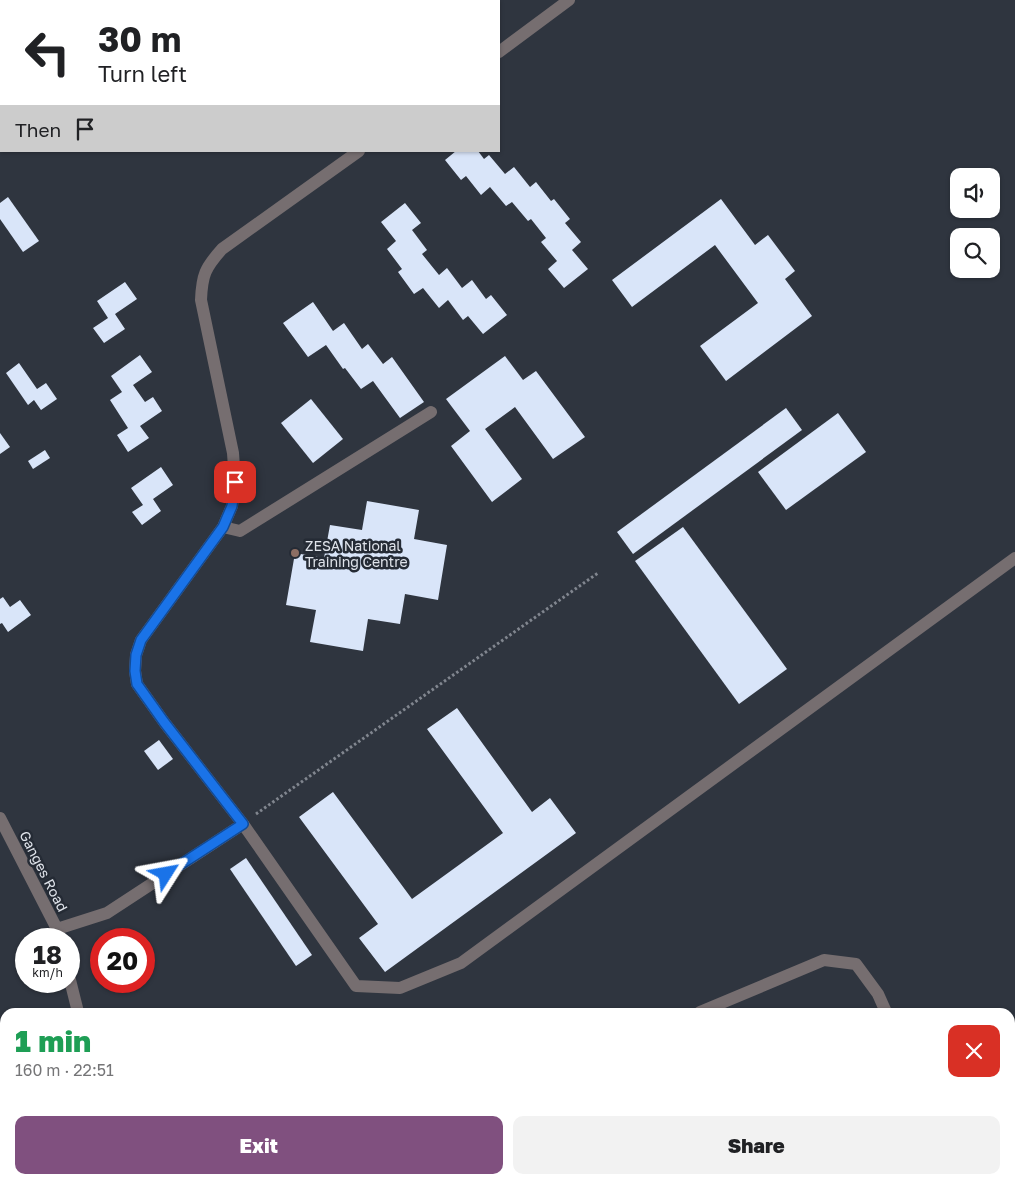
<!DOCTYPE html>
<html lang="en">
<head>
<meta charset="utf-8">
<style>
  :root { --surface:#fff; --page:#f2f2f2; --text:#202124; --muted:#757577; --accent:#80507f }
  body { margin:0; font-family:"Golos Text",sans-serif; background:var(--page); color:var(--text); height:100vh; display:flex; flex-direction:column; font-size:19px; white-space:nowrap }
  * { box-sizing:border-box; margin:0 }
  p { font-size:16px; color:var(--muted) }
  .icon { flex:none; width:28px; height:28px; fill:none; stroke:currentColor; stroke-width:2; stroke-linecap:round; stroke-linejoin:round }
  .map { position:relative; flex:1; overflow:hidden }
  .sheet { position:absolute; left:0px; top:1008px; width:1015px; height:176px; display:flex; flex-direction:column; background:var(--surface); border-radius:15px 15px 0 0; box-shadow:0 1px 4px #0004 }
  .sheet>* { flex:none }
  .banner { position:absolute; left:0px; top:0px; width:500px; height:152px; box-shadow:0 1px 4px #0004; background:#fff; color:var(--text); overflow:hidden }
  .controls { position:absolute; left:950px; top:168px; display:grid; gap:10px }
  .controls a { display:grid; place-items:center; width:50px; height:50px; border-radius:10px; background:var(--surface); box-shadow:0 1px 4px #0004; font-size:25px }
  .speed { position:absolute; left:15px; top:928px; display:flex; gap:10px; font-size:25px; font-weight:700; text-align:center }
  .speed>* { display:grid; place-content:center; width:65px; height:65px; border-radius:50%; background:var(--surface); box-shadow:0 1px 4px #0004; line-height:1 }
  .speed small { font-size:12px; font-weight:400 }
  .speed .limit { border:8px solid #d22; background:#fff; color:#111 }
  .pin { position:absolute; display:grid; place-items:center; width:42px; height:42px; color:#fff; margin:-21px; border-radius:10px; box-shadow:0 2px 8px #0006 }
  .me { position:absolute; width:55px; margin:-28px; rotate:56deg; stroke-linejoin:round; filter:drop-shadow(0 0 4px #0008) }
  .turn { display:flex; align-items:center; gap:18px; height:105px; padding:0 15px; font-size:22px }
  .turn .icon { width:65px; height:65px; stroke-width:2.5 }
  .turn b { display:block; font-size:35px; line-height:42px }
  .then { display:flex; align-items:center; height:48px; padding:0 15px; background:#0003; gap:10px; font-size:19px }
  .round { display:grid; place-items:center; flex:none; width:52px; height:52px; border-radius:10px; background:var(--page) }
  .summary { display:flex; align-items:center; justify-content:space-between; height:85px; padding:0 15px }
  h1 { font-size:30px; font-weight:800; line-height:38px; color:#1e9e55 }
  .cta { display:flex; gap:10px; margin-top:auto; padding:10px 15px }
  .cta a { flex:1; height:58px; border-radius:10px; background:var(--accent); color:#fff; font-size:20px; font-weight:800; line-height:58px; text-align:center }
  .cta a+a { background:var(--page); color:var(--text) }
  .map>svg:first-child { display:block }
</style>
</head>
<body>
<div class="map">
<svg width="1015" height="1183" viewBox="0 0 1015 1183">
  <rect width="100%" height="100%" fill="#2f353f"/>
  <g fill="#d9e5f9">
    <polygon points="456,151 478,151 484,159 489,155 505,174 514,167 530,187 536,182 551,201 554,199 570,219 565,223 581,242 572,250 588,269 564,288 548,269 557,261 541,242 546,238 531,219 528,221 512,202 506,206 490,187 481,195 466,176 461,180 445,160"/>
    <polygon points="8,197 39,241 23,252 0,219 0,203"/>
    <polygon points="721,199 755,245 768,235 795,271 785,279 812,316 726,381 700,346 758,303 715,245 632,307 612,280"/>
    <polygon points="405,203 421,223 412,230 427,250 422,254 439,275 447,268 462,288 472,280 486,299 491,295 507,315 483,334 468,316 463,320 448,300 439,308 423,288 414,294 398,272 402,269 387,249 396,241 381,222"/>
    <polygon points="125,282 137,299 115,314 125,329 104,343 93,328 108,318 97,301"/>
    <polygon points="313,302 333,331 344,323 362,349 368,344 383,364 392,357 424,402 400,418 373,381 361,389 345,368 343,369 326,345 308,357 283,323"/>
    <polygon points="140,355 152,372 133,385 145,402 153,397 162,411 140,426 149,438 128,452 117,435 128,428 110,400 122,392 111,376"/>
    <polygon points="505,356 523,380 536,371 585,437 553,459 515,407 485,429 522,479 492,502 451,446 470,431 446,399"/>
    <polygon points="19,363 37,389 46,383 57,399 41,410 34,400 28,405 6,373"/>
    <polygon points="311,399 343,439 313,463 281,423"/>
    <polygon points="786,408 802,430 633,554 617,532"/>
    <polygon points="838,413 866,452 786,510 758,472"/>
    <polygon points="0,433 10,447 0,454"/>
    <polygon points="45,450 50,458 33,469 28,461"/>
    <polygon points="161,467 173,485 153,499 161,511 142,525 132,512 143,505 131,488"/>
    <polygon points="367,501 419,510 414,539 447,545 438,600 405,594 400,624 368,619 363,651 310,642 316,610 286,605 295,553 324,558 330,525 362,530"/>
    <polygon points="683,527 787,669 739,704 635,561"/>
    <polygon points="3,597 10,607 20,600 31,615 8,632 2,623 0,624 0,599"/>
    <polygon points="457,708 532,812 550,798 576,833 385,972 359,938 378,924 299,817 333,792 412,899 503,833 427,729"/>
    <polygon points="159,740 173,759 158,770 144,751"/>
    <polygon points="246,858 312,955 296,966 230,869"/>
  </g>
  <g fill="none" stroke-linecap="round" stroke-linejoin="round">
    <polyline stroke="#81868f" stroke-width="3" stroke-dasharray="2.5 2.5" stroke-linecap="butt" points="256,814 598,573"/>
    <g stroke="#766e70" stroke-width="12">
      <polyline points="499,52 569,0"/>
      <path d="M359,151L222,249C205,268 202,275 201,300L233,453L235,482L232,506L223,527L141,640L136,655L135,671L137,684L164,722L243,824L356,986L400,988L461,963L1015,558"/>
      <polyline points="223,527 240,531 431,412"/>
      <polyline points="0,818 57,929 59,939"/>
      <polyline points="57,929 107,913 243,824"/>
      <polyline points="69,976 78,1012"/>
      <polyline points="700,1012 824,960 856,964 878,994 886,1012"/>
      <polyline points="0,1124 5,1122"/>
      <polyline points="114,1179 115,1183"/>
      <polyline points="560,1179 561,1183"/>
      <polyline points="950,1179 951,1183"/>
    </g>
  </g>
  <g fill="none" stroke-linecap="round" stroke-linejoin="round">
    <g stroke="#114b97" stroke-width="12">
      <polyline id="route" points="166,874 243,824 164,722 137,684 135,671 136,655 141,640 223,527 232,506 235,482"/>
    </g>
    <use href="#route" stroke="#1a73e8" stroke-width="9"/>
  </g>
  <circle fill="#8d6e63" stroke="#252b35" stroke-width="2" cx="295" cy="553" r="5"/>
  <g text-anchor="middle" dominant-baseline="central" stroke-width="5" stroke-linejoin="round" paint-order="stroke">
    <g font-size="14" fill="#dfe3ea" stroke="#252b35" text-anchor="start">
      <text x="305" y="545">ZESA National<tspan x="305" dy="16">Training Centre</tspan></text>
    </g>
    <g font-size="14" fill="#dfe3ea" stroke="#252b35">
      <text transform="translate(44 871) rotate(63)">Ganges Road</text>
    </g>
  </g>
</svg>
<div class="controls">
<a><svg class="icon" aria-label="sound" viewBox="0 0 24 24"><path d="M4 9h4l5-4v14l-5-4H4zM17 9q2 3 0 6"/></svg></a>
<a><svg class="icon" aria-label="search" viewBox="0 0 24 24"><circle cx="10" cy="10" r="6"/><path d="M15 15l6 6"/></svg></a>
</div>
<div class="speed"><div>18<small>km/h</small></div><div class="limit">20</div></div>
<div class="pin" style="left:235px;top:482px;background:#d93025"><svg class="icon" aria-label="arrive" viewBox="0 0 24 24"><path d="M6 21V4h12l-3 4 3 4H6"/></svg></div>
<svg class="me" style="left:166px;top:874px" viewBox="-20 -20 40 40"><path d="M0-17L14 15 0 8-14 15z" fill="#1a73e8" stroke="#fff" stroke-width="4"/></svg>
<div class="banner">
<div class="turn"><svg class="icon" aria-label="left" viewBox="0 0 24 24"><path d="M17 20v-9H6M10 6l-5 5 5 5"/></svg><div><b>30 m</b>Turn left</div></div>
<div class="then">Then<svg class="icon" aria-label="arrive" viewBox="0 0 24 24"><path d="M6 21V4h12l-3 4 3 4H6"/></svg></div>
</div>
<section class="sheet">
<div class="summary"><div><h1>1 min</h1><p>160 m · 22:51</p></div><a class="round" style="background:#d93025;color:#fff"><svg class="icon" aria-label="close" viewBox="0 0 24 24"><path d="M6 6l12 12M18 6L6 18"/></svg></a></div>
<div class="cta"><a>Exit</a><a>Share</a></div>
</section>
</div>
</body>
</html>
